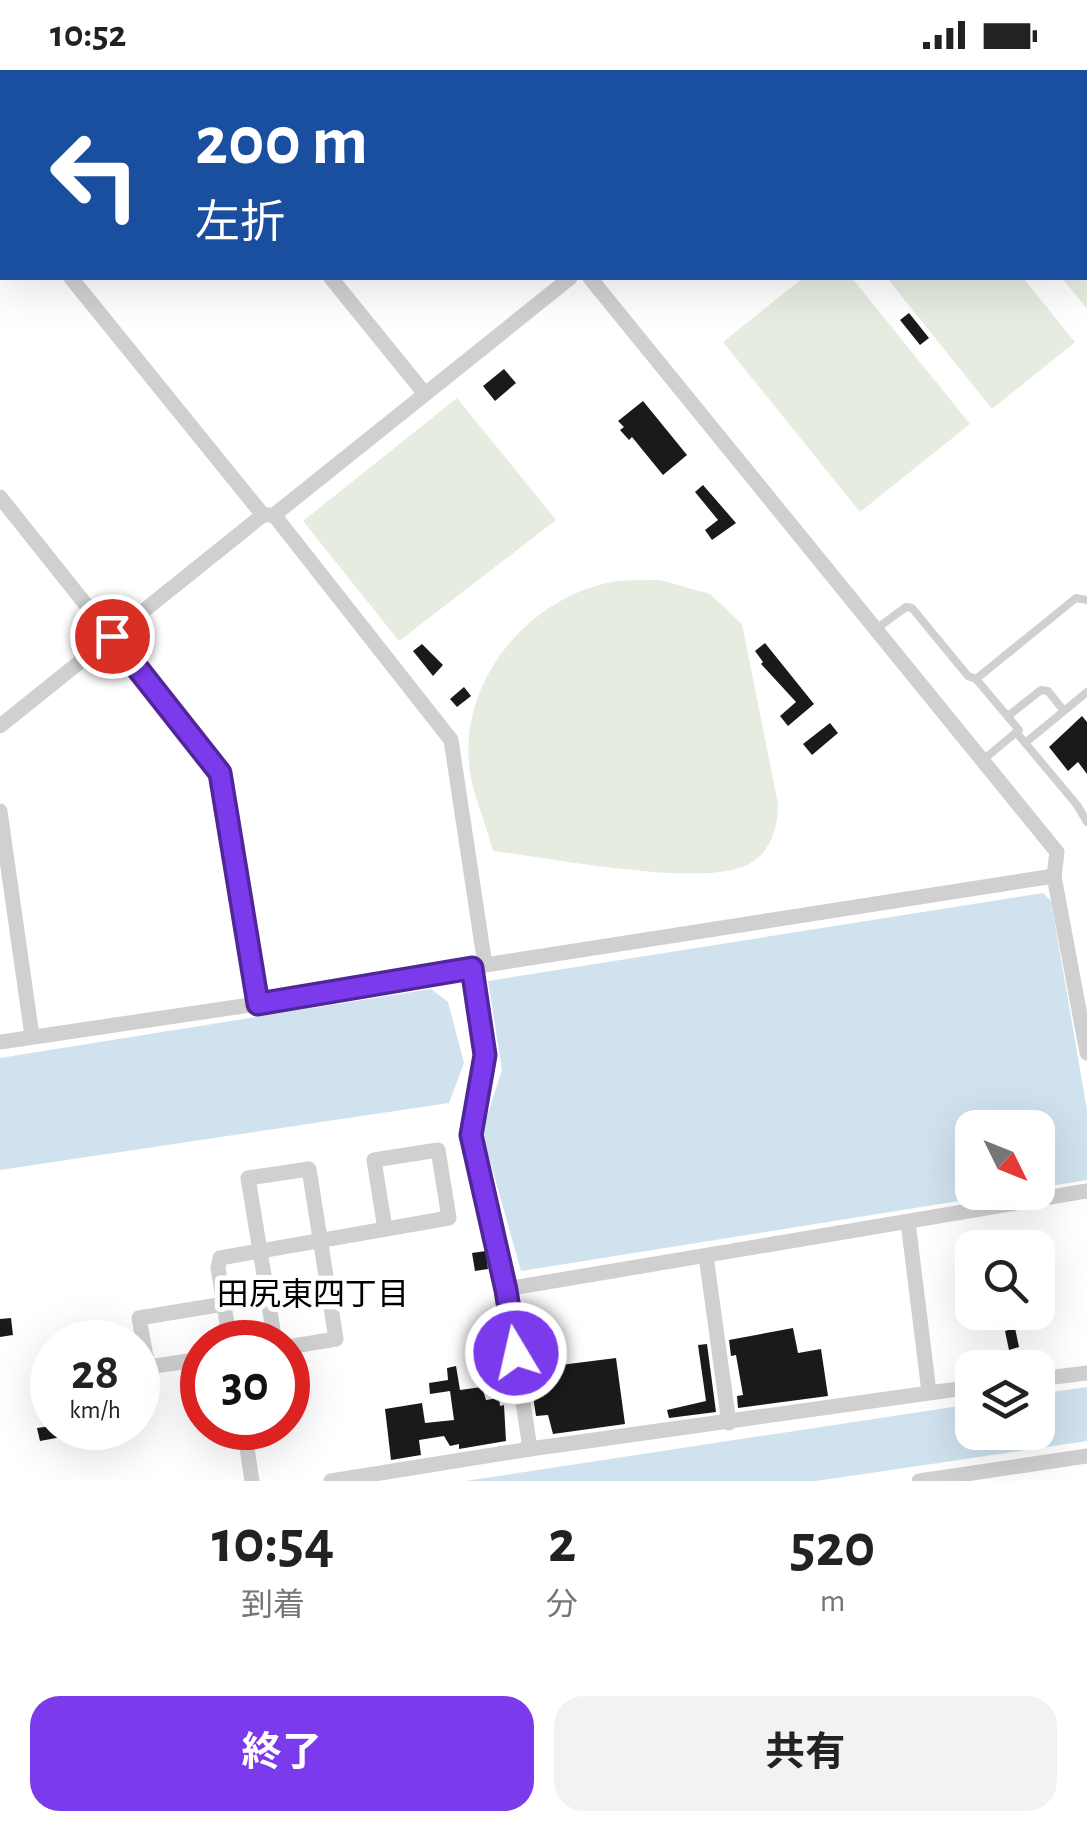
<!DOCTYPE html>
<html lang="ja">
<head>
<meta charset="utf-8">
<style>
  :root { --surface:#fff; --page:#f2f2f2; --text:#222; --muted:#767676; --accent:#7c3aed }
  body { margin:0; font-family:"Alegreya Sans","Noto Sans JP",sans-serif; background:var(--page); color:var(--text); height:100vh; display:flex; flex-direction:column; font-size:38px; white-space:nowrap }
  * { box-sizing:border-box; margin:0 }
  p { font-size:32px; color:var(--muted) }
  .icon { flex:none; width:55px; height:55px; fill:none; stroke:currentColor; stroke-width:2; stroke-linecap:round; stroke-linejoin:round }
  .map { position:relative; height:1411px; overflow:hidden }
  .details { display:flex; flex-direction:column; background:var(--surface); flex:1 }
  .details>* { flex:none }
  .hud { position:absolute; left:0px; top:0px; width:1088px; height:210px; box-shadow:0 10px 40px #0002; background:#1a4fa0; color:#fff; overflow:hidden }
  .needle { width:65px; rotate:133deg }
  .fabs { position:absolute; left:955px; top:1040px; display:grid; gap:20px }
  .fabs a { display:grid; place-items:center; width:100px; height:100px; border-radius:20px; background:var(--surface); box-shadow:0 10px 40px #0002; font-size:50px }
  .speed { position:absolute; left:30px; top:1250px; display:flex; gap:20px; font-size:50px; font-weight:700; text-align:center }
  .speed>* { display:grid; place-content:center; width:130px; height:130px; border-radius:50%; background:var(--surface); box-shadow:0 10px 40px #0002; line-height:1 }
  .speed small { font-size:25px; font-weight:400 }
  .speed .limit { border:15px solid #d22; background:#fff; color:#111 }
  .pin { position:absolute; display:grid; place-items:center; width:85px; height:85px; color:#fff; margin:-42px; border:5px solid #fff; border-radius:50%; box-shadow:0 2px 10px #0007 }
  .me { position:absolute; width:110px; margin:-55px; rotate:351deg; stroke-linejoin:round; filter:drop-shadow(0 0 8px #0008) }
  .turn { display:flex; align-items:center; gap:35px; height:210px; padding:0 30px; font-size:45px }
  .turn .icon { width:130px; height:130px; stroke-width:2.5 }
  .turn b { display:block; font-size:70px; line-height:85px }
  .eta { display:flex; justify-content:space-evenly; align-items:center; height:170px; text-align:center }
  .eta b { font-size:60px; font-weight:700; line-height:70px }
  .cta { display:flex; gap:20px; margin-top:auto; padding:20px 30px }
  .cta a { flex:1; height:115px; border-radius:30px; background:var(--accent); color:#fff; font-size:40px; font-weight:700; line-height:115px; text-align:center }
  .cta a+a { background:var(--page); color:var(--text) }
  .status { display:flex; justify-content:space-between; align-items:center; height:70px; padding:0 50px; background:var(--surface); direction:ltr }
  .status svg { height:28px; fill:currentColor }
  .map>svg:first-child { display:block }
</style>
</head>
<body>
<div class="status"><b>10:52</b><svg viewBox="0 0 49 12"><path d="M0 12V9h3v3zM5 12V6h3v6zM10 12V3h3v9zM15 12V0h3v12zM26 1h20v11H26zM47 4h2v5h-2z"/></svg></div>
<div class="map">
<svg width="1087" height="1411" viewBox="0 0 1087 1411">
  <rect width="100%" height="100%" fill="#fff"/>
  <g fill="#e6ecdf">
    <polygon points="961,0 1085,0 1087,3 1087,239 1062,208 1085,208 1085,2 958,2"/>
    <polygon points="803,208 852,208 970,354 860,442 723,272"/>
    <polygon points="887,208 1023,208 1075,272 992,339"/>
    <polygon points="457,328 556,450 399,571 303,451"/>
    <path d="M660,510L710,524L742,554L778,734C778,761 769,787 742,797C691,816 551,788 493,781C487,757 476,732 471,708C454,619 522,532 607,513C623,509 643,511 660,510Z"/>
  </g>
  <g fill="#cfe2ee">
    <polygon points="1043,823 1051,831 1087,1040 1087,1110 1038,1118 1038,1058 972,1058 972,1122 1009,1123 521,1201 482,1062 502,1000 488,911"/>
    <polygon points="431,919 448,932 464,993 449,1033 0,1100 0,988"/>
    <polygon points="1087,1317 1087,1371 816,1411 465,1411 972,1334 972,1362 1038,1362 1038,1324"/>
  </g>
  <g fill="#1a1a1a">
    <polygon points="909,243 929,268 920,275 900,250"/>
    <polygon points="504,299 516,313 495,331 483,316"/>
    <polygon points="643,331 687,385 663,405 632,367 629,370 620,360 624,357 618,351"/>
    <polygon points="703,415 736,453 712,470 705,460 718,450 695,422"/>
    <polygon points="765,573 814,634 788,656 780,646 796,632 761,594 763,592 755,581"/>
    <polygon points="422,574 443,595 433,606 413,581"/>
    <polygon points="464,617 471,626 457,637 450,629"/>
    <polygon points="1082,646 1087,652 1087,704 1078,692 1068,701 1049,677"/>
    <polygon points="830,653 838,663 812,685 803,674"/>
    <polygon points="1009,1167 1011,1178 978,1178 978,1171"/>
    <polygon points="486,1181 488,1199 475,1201 472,1183"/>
    <polygon points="11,1248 13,1265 0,1267 0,1249"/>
    <polygon points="793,1258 798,1283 821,1279 828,1326 738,1338 737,1326 743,1325 736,1285 731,1286 729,1270"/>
    <polygon points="1015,1258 1019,1277 1009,1280 1005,1261"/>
    <polygon points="707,1274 716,1342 669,1348 667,1340 706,1331 698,1275"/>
    <polygon points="616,1288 625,1354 553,1364 548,1345 536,1346 529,1299"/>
    <polygon points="456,1296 460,1320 482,1317 486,1330 499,1328 500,1336 504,1335 506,1371 459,1379 459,1374 450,1376 444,1366 419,1370 421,1385 391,1390 385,1339 422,1333 425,1353 454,1350 450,1321 430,1324 429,1313 448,1310 447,1298"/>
    <polygon points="52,1356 82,1358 83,1363 40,1371 37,1358"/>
    <polygon points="222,1358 233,1358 235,1376 226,1377"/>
  </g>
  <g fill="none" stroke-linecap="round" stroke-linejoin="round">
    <g stroke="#d0d0d0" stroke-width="8">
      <polyline points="876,559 906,537 912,538 968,606 976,609"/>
      <polyline points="1008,646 1041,620 1048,621 1064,641"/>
      <polyline points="1016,662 1077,735 1087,752"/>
      <polyline points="1025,673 1087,622"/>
      <polyline points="983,690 1019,660 976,609 1076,528 1087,530"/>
    </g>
    <g stroke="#d0d0d0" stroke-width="15">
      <polyline points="163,0 165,2"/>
      <polyline points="418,0 421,2"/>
      <polyline points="674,0 676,2"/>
      <polyline points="462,2 465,0"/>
      <polyline points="825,2 828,0"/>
      <polyline points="0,120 2,123"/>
      <polyline points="71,208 263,445"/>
      <polyline points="331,208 425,324"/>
      <polyline points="590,208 1057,782 1054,806 1087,983"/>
      <polyline points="0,427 220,703 257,934"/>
      <polyline points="274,445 451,670 485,895"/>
      <polyline points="0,656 263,445 274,445 570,208"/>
      <polyline points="0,741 32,966"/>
      <polyline points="472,898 485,985 471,1065 506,1219 530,1379"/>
      <polyline points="0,972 257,934 485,895 1054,806"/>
      <polyline points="908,1152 929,1322"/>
      <polyline points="706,1186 729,1353"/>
      <polyline points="506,1219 1087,1121"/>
      <polyline points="230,1272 218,1198 220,1188 449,1148 438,1080 374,1090 385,1159"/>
      <polyline points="275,1272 248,1108 309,1099 336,1269 288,1277"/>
      <polyline points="202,1289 148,1297 139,1248 224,1234"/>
      <polyline points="1038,1309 1087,1303"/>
      <polyline points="244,1358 252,1411"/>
      <polyline points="331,1411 530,1379 972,1317"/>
      <polyline points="919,1411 1087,1386"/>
    </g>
  </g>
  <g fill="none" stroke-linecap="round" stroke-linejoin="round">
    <g stroke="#51269a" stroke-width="25">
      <polyline id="route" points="112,566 220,703 258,934 472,898 485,985 471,1065 506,1220 516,1283"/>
    </g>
    <use href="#route" stroke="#7c3aed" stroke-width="18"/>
  </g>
  <g text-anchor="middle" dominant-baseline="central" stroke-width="10" stroke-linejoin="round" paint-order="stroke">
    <g font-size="32" fill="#000" stroke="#fff">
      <text x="313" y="1225">田尻東四丁目</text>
    </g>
  </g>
</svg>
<div class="fabs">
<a><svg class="needle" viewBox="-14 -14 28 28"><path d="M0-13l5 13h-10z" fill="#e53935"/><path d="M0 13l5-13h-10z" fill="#767676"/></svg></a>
<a><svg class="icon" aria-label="search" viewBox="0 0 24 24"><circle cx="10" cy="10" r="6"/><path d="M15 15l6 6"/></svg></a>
<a><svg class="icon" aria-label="layers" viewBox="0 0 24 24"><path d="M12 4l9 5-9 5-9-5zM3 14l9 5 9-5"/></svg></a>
</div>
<div class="speed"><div>28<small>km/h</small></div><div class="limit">30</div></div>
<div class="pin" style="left:112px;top:566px;background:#d93025"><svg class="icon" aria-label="arrive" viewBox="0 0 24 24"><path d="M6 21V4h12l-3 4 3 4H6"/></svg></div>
<svg class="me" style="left:516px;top:1283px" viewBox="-20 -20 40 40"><circle r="17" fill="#7c3aed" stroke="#fff" stroke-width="3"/><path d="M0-11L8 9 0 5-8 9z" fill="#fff"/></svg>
<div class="hud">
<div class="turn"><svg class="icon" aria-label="left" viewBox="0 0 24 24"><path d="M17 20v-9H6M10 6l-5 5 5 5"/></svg><div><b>200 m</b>左折</div></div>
</div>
</div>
<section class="details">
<div class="eta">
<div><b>10:54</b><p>到着</p></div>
<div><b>2</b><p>分</p></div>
<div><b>520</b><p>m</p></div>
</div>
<div class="cta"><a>終了</a><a>共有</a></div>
</section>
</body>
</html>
